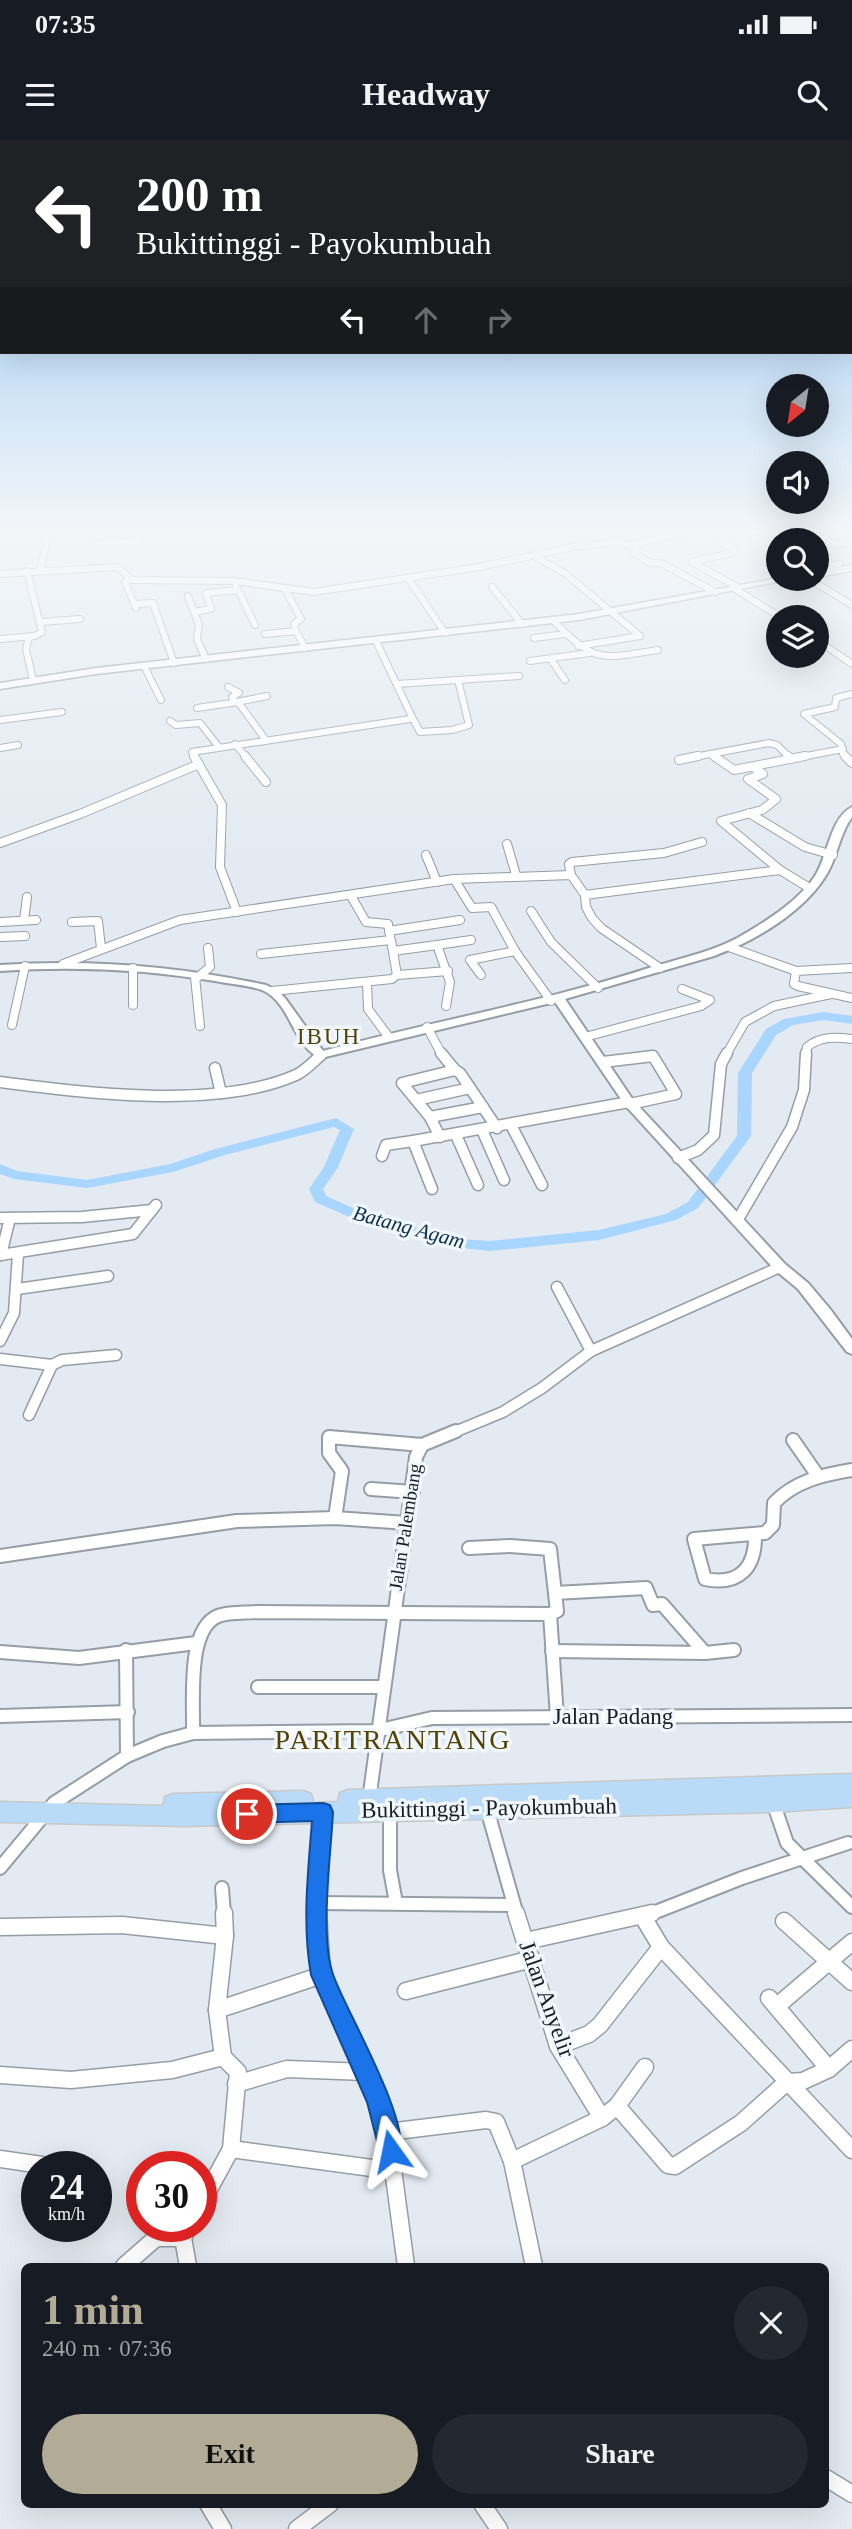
<!DOCTYPE html>
<html lang="en">
<head>
<meta charset="utf-8">
<style>
  :root { --surface:#171b24; --page:#242831; --text:#f1f3f6; --muted:#9ea1a6; --accent:#b2ac97 }
  body { margin:0; font-family:Georgia,serif; background:var(--page); color:var(--text); height:100vh; display:flex; flex-direction:column; font-size:26px; white-space:nowrap }
  * { box-sizing:border-box; margin:0 }
  p { font-size:23px; color:var(--muted) }
  .icon { flex:none; width:38px; height:38px; fill:none; stroke:currentColor; stroke-width:2; stroke-linecap:round; stroke-linejoin:round }
  .map { position:relative; flex:1; overflow:hidden }
  .panel { position:absolute; left:21px; top:2123px; width:808px; height:245px; display:flex; flex-direction:column; background:var(--surface); border-radius:10px; box-shadow:0 7px 28px #0002 }
  .panel>* { flex:none }
  .guide { position:absolute; left:0px; top:0px; width:852px; height:214px; box-shadow:0 7px 28px #0002; background:#202124; color:#fff; overflow:hidden }
  .needle { width:46px; rotate:210deg }
  .tools { position:absolute; left:766px; top:234px; display:grid; gap:14px }
  .tools a { display:grid; place-items:center; width:63px; height:63px; border-radius:50%; background:var(--surface); box-shadow:0 7px 28px #0002; font-size:35px }
  .speed { position:absolute; left:21px; top:2011px; display:flex; gap:14px; font-size:35px; font-weight:700; text-align:center }
  .speed>* { display:grid; place-content:center; width:91px; height:91px; border-radius:50%; background:var(--surface); box-shadow:0 7px 28px #0002; line-height:1 }
  .speed small { font-size:18px; font-weight:400 }
  .speed .limit { border:10px solid #d22; background:#fff; color:#111 }
  .pin { position:absolute; display:grid; place-items:center; width:60px; height:60px; color:#fff; margin:-30px; border:4px solid #fff; border-radius:50%; box-shadow:0 2px 7px #0007 }
  .me { position:absolute; width:77px; margin:-38px; rotate:348deg; stroke-linejoin:round; filter:drop-shadow(0 0 5px #0008) }
  .turn { display:flex; align-items:center; gap:24px; height:147px; padding:0 21px; font-size:32px }
  .turn .icon { width:91px; height:91px; stroke-width:2.5 }
  .turn b { display:block; font-size:49px; line-height:60px }
  .lanes { display:flex; align-items:center; height:66px; padding:0 21px; background:#0003; justify-content:center; gap:35px; direction:ltr }
  .lanes .off { opacity:.35 }
  .round { display:grid; place-items:center; flex:none; width:74px; height:74px; border-radius:37px; background:var(--page) }
  .summary { display:flex; align-items:center; justify-content:space-between; height:119px; padding:0 21px }
  h1 { font-size:42px; font-weight:700; line-height:52px; color:var(--accent) }
  .button { display:flex; gap:14px; margin-top:auto; padding:14px 21px }
  .button a { flex:1; height:80px; border-radius:42px; background:var(--accent); color:#111; font-size:28px; font-weight:700; line-height:80px; text-align:center }
  .button a+a { background:var(--page); color:var(--text) }
  .status { display:flex; justify-content:space-between; align-items:center; height:49px; padding:0 35px; background:var(--surface); direction:ltr }
  .status svg { height:19px; fill:currentColor }
  header { display:flex; justify-content:space-between; align-items:center; height:91px; padding:0 21px; background:var(--surface); font-size:32px; font-weight:700 }
  .map>svg:first-child { display:block }
</style>
</head>
<body>
<div class="status"><b>07:35</b><svg viewBox="0 0 49 12"><path d="M0 12V9h3v3zM5 12V6h3v6zM10 12V3h3v9zM15 12V0h3v12zM26 1h20v11H26zM47 4h2v5h-2z"/></svg></div>
<header><svg class="icon" aria-label="menu" viewBox="0 0 24 24"><path d="M4 6h16M4 12h16M4 18h16"/></svg>Headway<svg class="icon" aria-label="search" viewBox="0 0 24 24"><circle cx="10" cy="10" r="6"/><path d="M15 15l6 6"/></svg></header>
<div class="map">
<svg width="852" height="2389" viewBox="0 0 852 2389">
  <rect width="100%" height="100%" fill="#e3eaf1"/>
  <g fill="none" stroke-linecap="round" stroke-linejoin="round">
    <polygon fill="#a8d6ff" fill-rule="evenodd" points="824,872 852,876 852,884 824,880 793,885 776,895 752,933 751,996 698,1068 676,1080 599,1100 490,1111 452,1107 354,1079 315,1062 309,1049 324,1027 340,990 334,987 225,1015 173,1032 87,1048 14,1039 0,1034 0,1024 17,1031 87,1040 170,1024 215,1009 336,978 354,989 338,1027 323,1049 326,1056 364,1073 457,1099 490,1101 599,1090 666,1074 688,1062 737,996 738,933 766,889 784,879"/>
    <g stroke="#979da4" stroke-width="8">
      <g id="minor-far4">
        <polyline points="718,397 735,412 692,422 739,448"/>
        <polyline points="99,403 137,402 140,391"/>
        <polyline points="629,405 689,392 757,392 802,386 812,388 832,404 852,403"/>
        <polyline points="534,416 566,434 640,496"/>
        <polyline points="817,421 828,417"/>
        <polyline points="823,427 840,424"/>
        <polyline points="41,430 49,385"/>
        <polyline points="0,434 117,427 132,440 234,441 314,452 479,427 573,407 618,402 637,408 634,413 650,423 661,423 715,452"/>
        <polyline points="408,438 445,493"/>
        <polyline points="129,439 125,442 136,468"/>
        <polyline points="809,439 852,465"/>
        <polyline points="236,446 255,485"/>
        <polyline points="492,447 522,484"/>
        <polyline points="285,449 301,479 294,484 295,488"/>
        <polyline points="735,449 782,478"/>
        <polyline points="188,456 199,485 197,499 206,519"/>
        <polyline points="134,464 153,463 174,523"/>
        <polyline points="194,472 211,469 206,453 238,450"/>
        <path d="M553,480C595,524 601,519 658,510"/>
        <polyline points="41,482 80,479"/>
        <polyline points="265,494 296,491 305,508"/>
        <polyline points="29,497 26,509 33,540"/>
        <polyline points="534,498 566,494"/>
        <polyline points="0,499 35,496 42,492 27,431"/>
        <polyline points="817,500 852,524"/>
        <polyline points="578,506 640,496"/>
        <polyline points="550,518 565,540"/>
        <polyline points="530,521 590,513"/>
        <polyline points="144,526 161,560"/>
        <polyline points="397,544 519,536"/>
        <polyline points="228,547 239,553 232,557 235,562"/>
        <polyline points="237,562 267,556"/>
        <polyline points="197,568 238,562 265,599"/>
        <polyline points="412,577 420,592 452,590 469,585 458,540"/>
        <polyline points="0,580 62,572"/>
        <polyline points="170,581 176,585 200,583 219,607"/>
        <polyline points="235,604 247,618"/>
        <polyline points="0,608 18,605"/>
        <polyline points="710,614 716,618"/>
        <polyline points="195,618 192,612 410,579 412,577 376,501"/>
        <polyline points="689,618 769,603 777,605 790,618"/>
        <polyline points="796,618 843,609"/>
        <polyline points="847,618 843,614 841,604 804,574 835,567 836,558 852,554"/>
      </g>
    </g>
    <g stroke="#979da4" stroke-width="10">
      <g id="minor-far3">
        <polyline points="194,616 222,665 220,727 237,772"/>
        <polyline points="245,616 266,642"/>
        <polyline points="714,616 734,630 805,616"/>
        <polyline points="788,616 791,619"/>
        <polyline points="845,616 852,623"/>
        <polyline points="679,620 698,616"/>
        <polyline points="753,627 763,634 748,639 776,659 762,670 721,681 780,730 811,749"/>
        <polyline points="749,673 805,707 833,715"/>
        <polyline points="0,703 80,674 199,624"/>
        <polyline points="507,704 516,735"/>
        <polyline points="426,715 437,742"/>
        <polyline points="571,735 569,724 572,722 664,713 702,702"/>
        <polyline points="454,739 472,768 491,767 515,811"/>
        <polyline points="585,755 780,730"/>
        <polyline points="351,756 366,782 388,784 390,795"/>
        <polyline points="531,771 551,802 598,848"/>
        <polyline points="24,780 27,757"/>
        <polyline points="0,782 36,780"/>
        <polyline points="72,782 98,781 101,808"/>
        <polyline points="389,791 460,780"/>
        <polyline points="0,797 25,796"/>
        <polyline points="437,805 471,800"/>
        <polyline points="729,807 796,831 852,828"/>
        <polyline points="393,811 437,805 450,842 446,866"/>
        <polyline points="261,814 391,800 397,835 392,839 272,851"/>
        <polyline points="63,824 180,780 454,739 571,735 585,755 586,767 592,778 601,788 660,828"/>
        <polyline points="133,828 133,865"/>
        <polyline points="796,831 794,844 798,846 852,858"/>
        <polyline points="397,835 448,831"/>
        <polyline points="481,835 470,820 515,811 551,861"/>
        <polyline points="195,837 200,886"/>
        <polyline points="198,837 210,827 208,808"/>
        <polyline points="367,842 368,869 388,896"/>
        <polyline points="12,885 25,826"/>
        <polyline points="427,887 442,915"/>
        <polyline points="585,897 701,866 710,860 682,849"/>
        <polyline points="726,915 745,882 774,866 831,854"/>
        <path d="M806,915L807,907C820,896 836,897 852,899"/>
      </g>
    </g>
    <g stroke="#979da4" stroke-width="13">
      <g id="minor-far2">
        <polyline points="441,913 455,930"/>
        <polyline points="603,922 653,916 676,954 630,964"/>
        <polyline points="215,928 221,953"/>
        <path d="M0,942C85,953 217,970 296,935C305,931 313,922 321,915"/>
        <polyline points="416,960 470,948"/>
        <polyline points="430,977 483,967"/>
        <polyline points="511,985 542,1045"/>
        <polyline points="482,990 504,1040"/>
        <polyline points="456,995 478,1045"/>
        <polyline points="440,997 430,977 402,943 455,930 460,933 497,988"/>
        <polyline points="382,1016 386,1005 413,1001"/>
        <polyline points="678,1018 698,1010 714,995 721,924 727,913"/>
        <polyline points="432,1049 413,1001 629,962"/>
        <polyline points="0,1078 82,1077 152,1070"/>
        <polyline points="737,1081 792,987 804,950 806,913"/>
        <polyline points="0,1115 133,1094 156,1065"/>
        <polyline points="1,1115 10,1078"/>
        <polyline points="557,1147 591,1211"/>
        <polyline points="17,1149 108,1136"/>
        <polyline points="0,1201 14,1173 18,1114"/>
        <polyline points="0,1219 52,1225 62,1220 116,1215"/>
        <polyline points="29,1275 52,1225"/>
        <polyline points="452,1293 503,1272 542,1248 591,1211 780,1127"/>
      </g>
    </g>
    <g stroke="#979da4" stroke-width="16">
      <g id="minor-far1">
        <polyline points="793,1300 818,1336"/>
        <polyline points="371,1349 413,1352"/>
        <polyline points="335,1378 342,1331 329,1313 329,1297 422,1305"/>
        <path d="M755,1394C756,1427 740,1446 705,1439L694,1399L765,1393L773,1385L774,1363C795,1341 822,1335 852,1330"/>
        <polyline points="0,1416 237,1381 335,1378 407,1383"/>
        <polyline points="555,1453 646,1448 653,1465 662,1464 705,1513"/>
        <polyline points="550,1474 557,1577"/>
        <polyline points="126,1510 127,1616"/>
        <polyline points="552,1511 705,1513 734,1510"/>
        <polyline points="0,1512 79,1518 196,1503"/>
        <polyline points="258,1547 384,1547"/>
        <polyline points="0,1576 128,1572"/>
        <path d="M193,1593C194,1563 186,1489 218,1476C228,1472 245,1473 256,1472L550,1474L557,1471L550,1409L510,1406L469,1408"/>
        <polyline points="369,1660 416,1317 422,1305 456,1291"/>
        <polyline points="773,1662 787,1703 852,1767"/>
        <polyline points="487,1669 517,1775"/>
        <polyline points="390,1672 390,1730 396,1763"/>
        <polyline points="0,1728 54,1663 127,1616 163,1601 193,1593 376,1591 432,1578 852,1575"/>
        <polyline points="222,1748 224,1775"/>
        <polyline points="317,1763 513,1765"/>
        <polyline points="318,1775 323,1672"/>
        <polyline points="648,1775 742,1738 848,1703"/>
      </g>
    </g>
    <g stroke="#979da4" stroke-width="19">
      <g id="minor">
        <polyline points="224,1773 225,1796"/>
        <polyline points="318,1773 322,1835 379,1961 388,1992 406,2126"/>
        <polyline points="516,1773 558,1906 602,1978 617,1966 668,2025 675,2026 741,1983 787,1942 803,1941 829,1929 852,1909"/>
        <polyline points="643,1777 661,1807 852,2010"/>
        <polyline points="784,1781 852,1842"/>
        <polyline points="0,1787 122,1785 225,1796 217,1870 223,1917"/>
        <polyline points="526,1801 652,1773"/>
        <polyline points="406,1851 532,1819"/>
        <polyline points="769,1858 829,1929"/>
        <polyline points="777,1866 852,1802"/>
        <polyline points="217,1870 322,1835"/>
        <polyline points="558,1906 589,1894 600,1885 661,1807"/>
        <polyline points="0,1935 71,1940 172,1930 223,1917 238,1932 231,2009 201,2064"/>
        <polyline points="236,1944 287,1929 365,1932"/>
        <polyline points="617,1966 645,1927"/>
        <polyline points="388,1992 486,1980 496,1982 512,2021 534,2126"/>
        <polyline points="231,2009 394,2031"/>
        <polyline points="0,2019 42,2025"/>
        <polyline points="512,2021 602,1978"/>
        <polyline points="124,2126 156,2098 183,2098"/>
        <polyline points="188,2126 183,2098 189,2086"/>
        <polyline points="826,2338 852,2354"/>
        <polyline points="208,2364 223,2389"/>
        <polyline points="482,2364 499,2389"/>
        <polyline points="297,2389 330,2364"/>
      </g>
    </g>
    <g stroke="#979da4" stroke-width="4">
      <path id="tertiary" d="M852,667V677C840,693 838,714 828,732C806,771 755,801 714,816L565,859L633,960L785,1124L808,1143L830,1169L852,1199V1214L847,1212L798,1149L775,1130L625,965L555,862L321,918C293,908 291,862 262,850C248,845 230,844 215,841C143,829 72,826 0,831V825C90,819 178,826 266,845L278,851L285,858L323,911C433,881 544,862 652,827C685,817 717,811 746,793C771,778 799,760 815,736C828,716 830,678 852,667Z"/>
    </g>
    <g stroke="#979da4" stroke-width="3">
      <g id="secondary">
        <polygon points="852,425 852,431 817,437 817,431"/>
        <polygon points="779,438 793,439 579,480 96,534 0,549 0,543 96,528 579,474"/>
      </g>
    </g>
    <g stroke="#c8c9c9" stroke-width="3">
      <polygon id="trunk" points="852,1634 852,1667 773,1672 186,1686 0,1682 0,1662 163,1666 165,1657 173,1654 303,1651 311,1654 313,1663 338,1662 340,1653 348,1650"/>
    </g>
    <use href="#minor-far4" stroke="#fff" stroke-width="6"/>
    <use href="#minor-far3" stroke="#fff" stroke-width="8"/>
    <use href="#minor-far2" stroke="#fff" stroke-width="10"/>
    <use href="#minor-far1" stroke="#fff" stroke-width="12"/>
    <use href="#minor" stroke="#fff" stroke-width="16"/>
    <use href="#tertiary" fill="#fff" fill-rule="evenodd"/>
    <use href="#secondary" fill="#fff" fill-rule="evenodd"/>
    <use href="#trunk" fill="#badbf8" fill-rule="evenodd"/>
  </g>
  <linearGradient id="sky" x2="0" y2="1"><stop stop-color="#8ec2f1"/><stop offset="0.54" stop-color="#f2f6f9"/><stop offset="1" stop-color="#f2f6f9" stop-opacity="0"/></linearGradient>
  <rect width="852" height="719" fill="url(#sky)"/>
  <path fill="#1a73e8" stroke="#114b97" stroke-width="2" d="M323,1663L330,1665L333,1672C331,1714 319,1799 334,1837C348,1875 414,1985 399,2020L391,2023L382,2020L367,1962L311,1835C302,1784 308,1732 312,1681L247,1683L239,1681L236,1674L239,1668L247,1665Z"/>
  <g text-anchor="middle" dominant-baseline="central" stroke-width="7" stroke-linejoin="round" paint-order="stroke">
    <g font-size="19" fill="#1a1d1f" stroke="#f0f7fe">
      <text transform="translate(405 1387) rotate(-81)">Jalan Palembang</text>
    </g>
    <g font-size="21" font-style="italic" fill="#0b2f49" stroke="#f0f7fe">
      <text transform="translate(409 1087) rotate(15)">Batang Agam</text>
    </g>
    <g font-size="23" letter-spacing="2" fill="#534200" stroke="#f0f7fe">
      <text x="329" y="896">IBUH</text>
    </g>
    <g font-size="23" fill="#1a1d1f" stroke="#f0f7fe">
      <text x="613" y="1576">Jalan Padang</text>
      <text transform="translate(489 1668) rotate(-1)">Bukittinggi - Payokumbuah</text>
      <text transform="translate(547 1859) rotate(70)">Jalan Anyelir</text>
    </g>
    <g font-size="28" letter-spacing="2" fill="#534200" stroke="#f0f7fe">
      <text x="393" y="1599">PARITRANTANG</text>
    </g>
  </g>
</svg>
<div class="tools">
<a><svg class="needle" viewBox="-14 -14 28 28"><path d="M0-13l5 13h-10z" fill="#e53935"/><path d="M0 13l5-13h-10z" fill="#9ea1a6"/></svg></a>
<a><svg class="icon" aria-label="sound" viewBox="0 0 24 24"><path d="M4 9h4l5-4v14l-5-4H4zM17 9q2 3 0 6"/></svg></a>
<a><svg class="icon" aria-label="search" viewBox="0 0 24 24"><circle cx="10" cy="10" r="6"/><path d="M15 15l6 6"/></svg></a>
<a><svg class="icon" aria-label="layers" viewBox="0 0 24 24"><path d="M12 4l9 5-9 5-9-5zM3 14l9 5 9-5"/></svg></a>
</div>
<div class="speed"><div>24<small>km/h</small></div><div class="limit">30</div></div>
<div class="pin" style="left:247px;top:1674px;background:#d93025"><svg class="icon" aria-label="arrive" viewBox="0 0 24 24"><path d="M6 21V4h12l-3 4 3 4H6"/></svg></div>
<svg class="me" style="left:391px;top:2011px" viewBox="-20 -20 40 40"><path d="M0-17L14 15 0 8-14 15z" fill="#1a73e8" stroke="#fff" stroke-width="4"/></svg>
<div class="guide">
<div class="turn"><svg class="icon" aria-label="left" viewBox="0 0 24 24"><path d="M17 20v-9H6M10 6l-5 5 5 5"/></svg><div><b>200 m</b>Bukittinggi - Payokumbuah</div></div>
<div class="lanes"><svg class="icon" aria-label="left" viewBox="0 0 24 24"><path d="M17 20v-9H6M10 6l-5 5 5 5"/></svg><svg class="icon off" aria-label="ahead" viewBox="0 0 24 24"><path d="M12 20V5M6 11l6-6 6 6"/></svg><svg class="icon off" aria-label="right" viewBox="0 0 24 24"><path d="M7 20v-9h11M14 6l5 5-5 5"/></svg></div>
</div>
<section class="panel">
<div class="summary"><div><h1>1 min</h1><p>240 m · 07:36</p></div><a class="round"><svg class="icon" aria-label="close" viewBox="0 0 24 24"><path d="M6 6l12 12M18 6L6 18"/></svg></a></div>
<div class="button"><a>Exit</a><a>Share</a></div>
</section>
</div>
</body>
</html>
